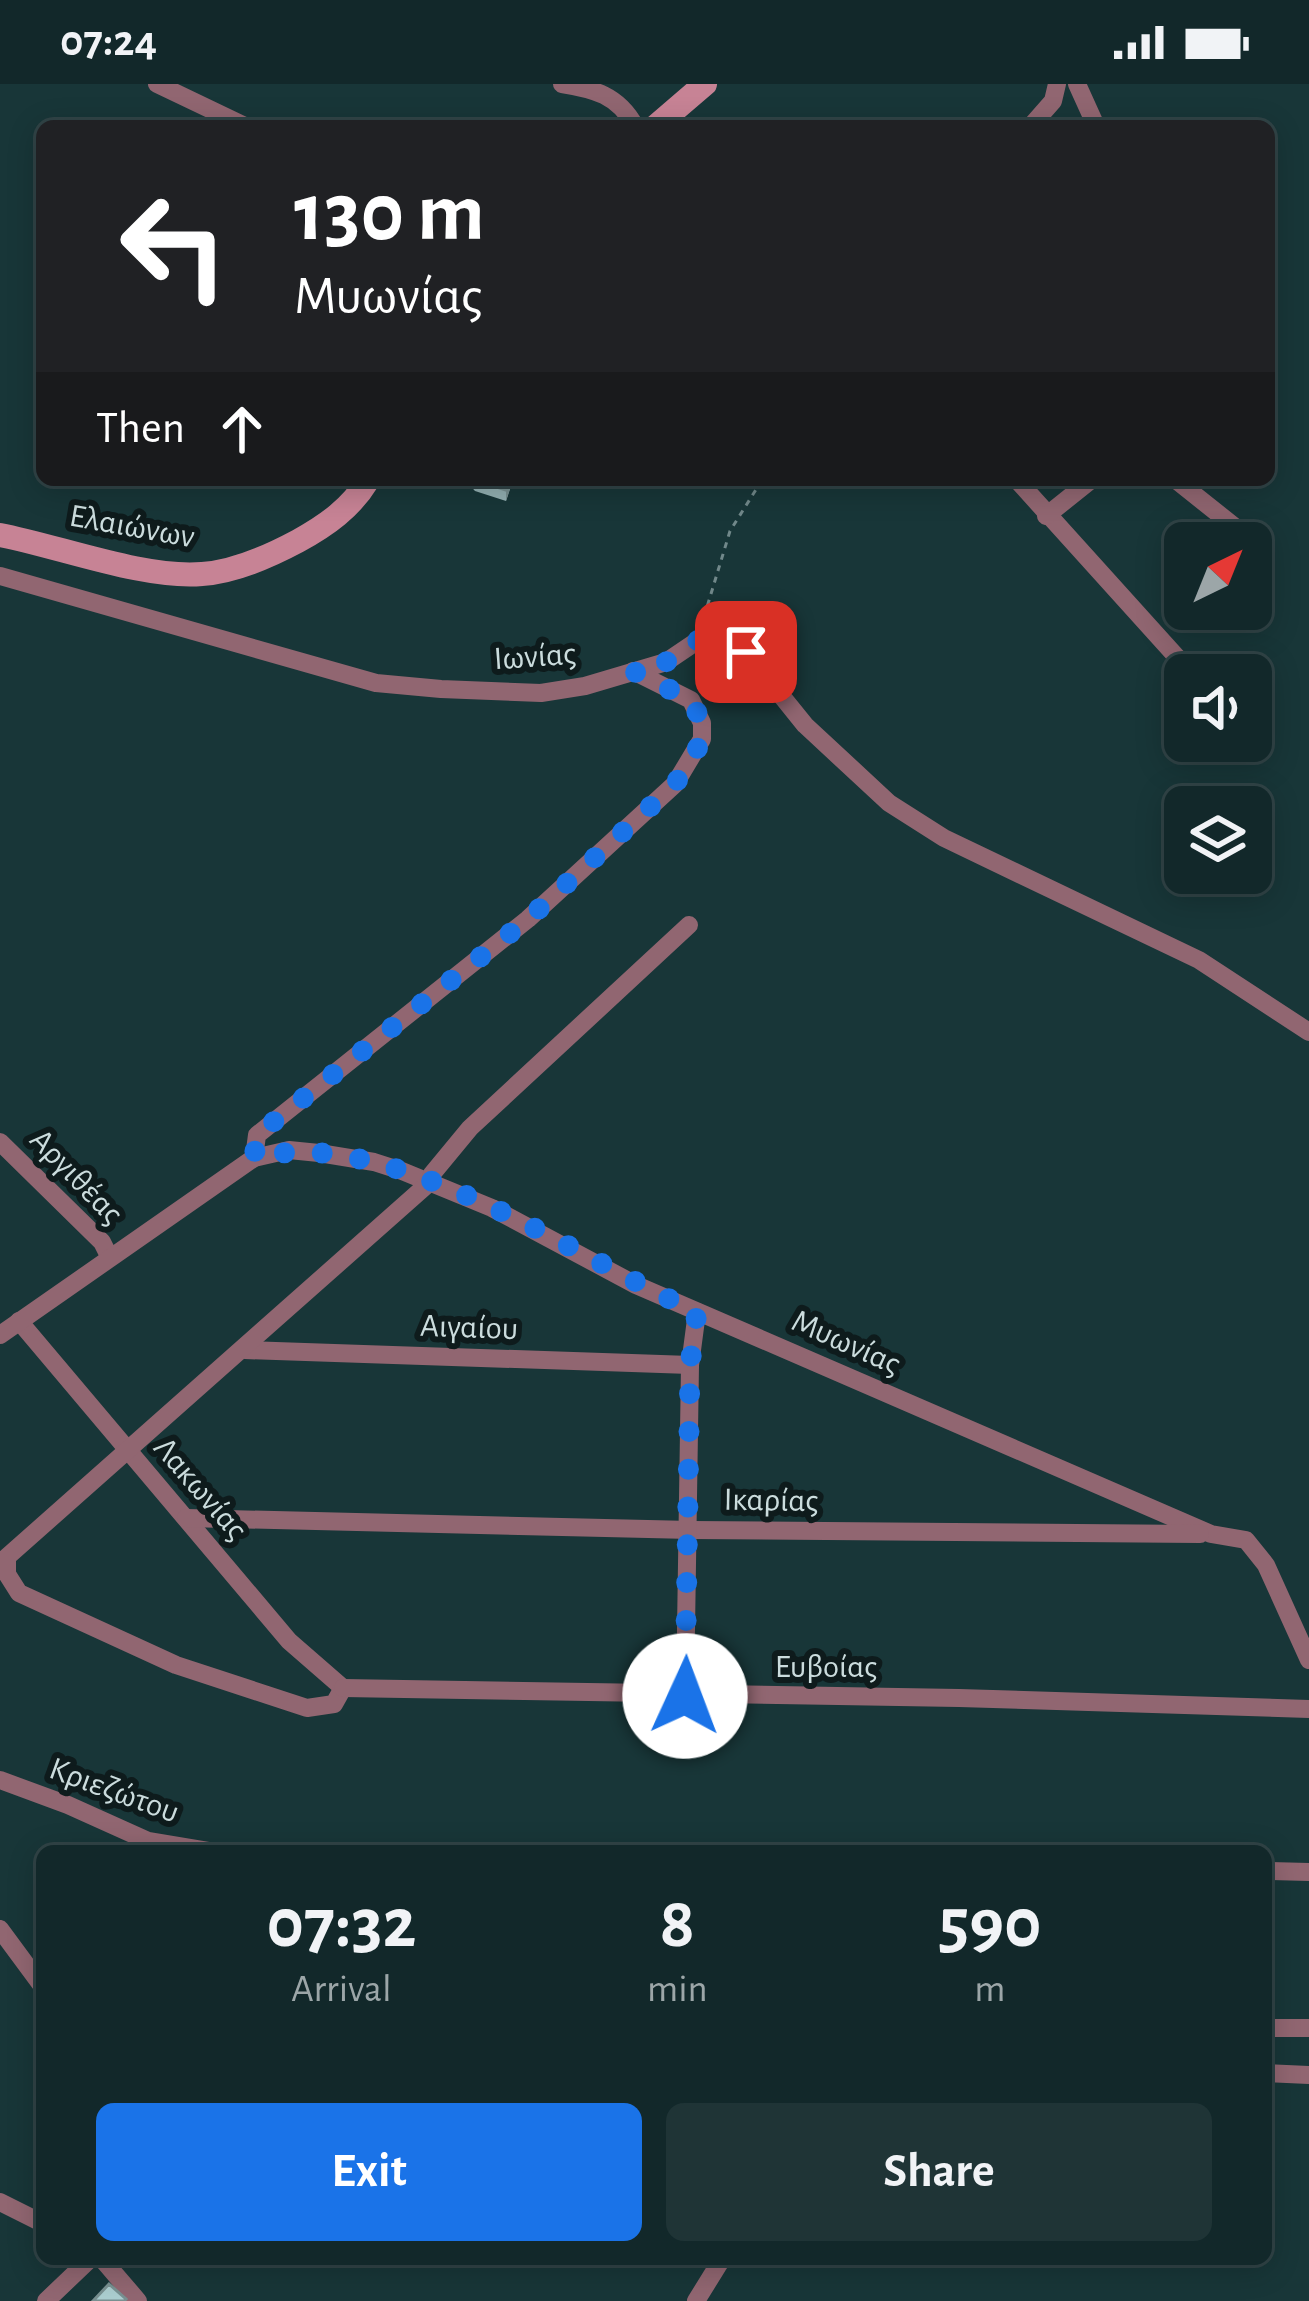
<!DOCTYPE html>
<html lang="en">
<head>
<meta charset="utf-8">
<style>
  :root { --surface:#12282a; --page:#1f3436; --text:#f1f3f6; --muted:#9ca6a8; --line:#314447; --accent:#1a73e8 }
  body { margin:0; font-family:"Alegreya Sans",sans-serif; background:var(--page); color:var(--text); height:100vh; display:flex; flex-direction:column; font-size:45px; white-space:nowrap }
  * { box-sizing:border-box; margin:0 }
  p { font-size:39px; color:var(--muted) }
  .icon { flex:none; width:66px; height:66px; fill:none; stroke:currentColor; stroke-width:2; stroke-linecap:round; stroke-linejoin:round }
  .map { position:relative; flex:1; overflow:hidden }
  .details { position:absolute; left:36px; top:1761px; width:1236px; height:420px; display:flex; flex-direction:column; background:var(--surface); border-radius:18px; box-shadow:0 6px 30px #0003,0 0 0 3px var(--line) }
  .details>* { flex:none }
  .hud { position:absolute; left:36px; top:36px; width:1239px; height:366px; border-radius:18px; box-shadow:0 6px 30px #0003,0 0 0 3px var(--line); background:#202124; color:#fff; overflow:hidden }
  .needle { width:78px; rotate:43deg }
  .tools { position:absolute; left:1164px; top:438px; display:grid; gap:24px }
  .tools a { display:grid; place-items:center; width:108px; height:108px; border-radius:18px; background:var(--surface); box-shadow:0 6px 30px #0003,0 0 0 3px var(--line); font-size:60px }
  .pin { position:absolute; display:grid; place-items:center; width:102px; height:102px; color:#fff; margin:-51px; border-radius:24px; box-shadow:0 6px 18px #0006 }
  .me { position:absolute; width:132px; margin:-66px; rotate:2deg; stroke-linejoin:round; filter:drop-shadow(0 0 9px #0008) }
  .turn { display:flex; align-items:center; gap:42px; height:252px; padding:0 60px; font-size:54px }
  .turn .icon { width:156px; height:156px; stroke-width:2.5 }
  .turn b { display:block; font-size:84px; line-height:102px }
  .then { display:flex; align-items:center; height:114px; padding:0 60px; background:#0003; gap:24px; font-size:45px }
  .eta { display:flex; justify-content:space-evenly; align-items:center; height:204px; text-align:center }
  .eta b { font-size:72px; font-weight:700; line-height:84px }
  .primary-button { display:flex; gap:24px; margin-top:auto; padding:24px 60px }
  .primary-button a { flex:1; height:138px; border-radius:18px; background:var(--accent); color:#fff; font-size:48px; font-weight:700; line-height:138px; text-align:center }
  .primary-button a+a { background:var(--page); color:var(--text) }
  .status { display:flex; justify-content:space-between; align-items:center; height:84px; padding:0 60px; background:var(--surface); direction:ltr }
  .status svg { height:33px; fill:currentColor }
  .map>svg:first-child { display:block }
</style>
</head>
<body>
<div class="status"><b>07:24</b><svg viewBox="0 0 49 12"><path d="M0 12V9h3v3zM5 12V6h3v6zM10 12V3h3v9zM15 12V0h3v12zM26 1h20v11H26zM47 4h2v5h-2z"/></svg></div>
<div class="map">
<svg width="1309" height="2217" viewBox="0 0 1309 2217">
  <rect width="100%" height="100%" fill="#183638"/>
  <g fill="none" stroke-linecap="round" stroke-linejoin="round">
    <polyline stroke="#71888a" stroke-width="3" stroke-dasharray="6 6" stroke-linecap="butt" points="704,533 730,447 762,396"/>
    <g stroke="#916671" stroke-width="18">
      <polyline points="157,0 245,42"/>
      <path d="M562,0C594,5 618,11 635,42"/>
      <polyline points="1077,0 1096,42"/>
      <polyline points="1031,42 1053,17 1057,0"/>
      <polyline points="1017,396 1193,591"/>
      <polyline points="1176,396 1250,455"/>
      <polyline points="1046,432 1091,396"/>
      <polyline points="0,492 376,599 441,605 541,609 585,602 666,578 703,553 727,552 746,568 805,641 889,719 944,754 1199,876 1309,948"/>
      <polyline points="0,1058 102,1158 109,1172"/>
      <polyline points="254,1074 257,1051 528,835 675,700 702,655 702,639 691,616 633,587"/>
      <polyline points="19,1237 289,1557 343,1604"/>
      <polyline points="0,1251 254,1074 289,1066 319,1069 374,1078 402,1087 492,1124 636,1201 1211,1450 1246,1456 1266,1481 1309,1576"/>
      <polyline points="245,1266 690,1281"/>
      <polyline points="186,1434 691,1446 1200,1450"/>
      <polyline points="343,1604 334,1620 307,1624 176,1581 19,1509 7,1490 7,1473 429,1099 432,1090 470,1044 689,841"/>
      <polyline points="343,1604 959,1614 1309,1625"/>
      <polyline points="685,1612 690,1281 697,1228"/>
      <polyline points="0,1696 68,1721 148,1757 208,1767"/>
      <polyline points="1266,1787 1309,1788"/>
      <polyline points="0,1845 42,1902"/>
      <polyline points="1266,1944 1309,1944"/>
      <polyline points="1266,1989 1309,1991"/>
      <polyline points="0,2118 42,2139"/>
      <polyline points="102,2175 138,2217"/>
      <polyline points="46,2217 90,2175"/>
      <polyline points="696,2217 722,2175"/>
    </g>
    <g stroke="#c78395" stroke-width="24">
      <polyline points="656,42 705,0"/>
      <path d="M0,451C58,462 144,495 202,490C234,488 270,472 298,457C327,441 351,424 368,396"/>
    </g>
  </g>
  <polygon fill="#93b0b2" points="465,396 513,396 506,417 475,407"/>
  <polygon fill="#789091" points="509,396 513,396 506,417 506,406"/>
  <g fill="#abcdcf" stroke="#789091" stroke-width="3">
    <polygon points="475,396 509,396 506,406"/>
    <polygon points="109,2200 126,2215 124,2217 93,2217"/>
  </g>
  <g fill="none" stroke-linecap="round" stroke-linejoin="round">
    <path stroke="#1a73e8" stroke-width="21" stroke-dasharray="0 37.8" d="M685,1612L690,1281L697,1228C578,1175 385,1038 254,1074L257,1051L528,835L675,700L695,670L701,656L702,639L691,616L633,587L666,578L703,553L727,552L746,568"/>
  </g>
  <g text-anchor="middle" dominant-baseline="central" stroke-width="12" stroke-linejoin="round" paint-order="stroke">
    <g font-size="33" fill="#cbdcdd" stroke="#0e1b1c">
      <text transform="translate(132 443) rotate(10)">Ελαιώνων</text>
      <text transform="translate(535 573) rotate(-4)">Ιωνίας</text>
      <text transform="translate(76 1093) rotate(46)">Αργιθέας</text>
      <text transform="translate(469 1244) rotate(2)">Αιγαίου</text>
      <text transform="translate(846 1259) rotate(24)">Μυωνίας</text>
      <text transform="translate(200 1405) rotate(49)">Λακωνίας</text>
      <text transform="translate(771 1417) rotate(1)">Ικαρίας</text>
      <text x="826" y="1583">Ευβοίας</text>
      <text transform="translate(114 1707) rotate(20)">Κριεζώτου</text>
    </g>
  </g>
</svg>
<div class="tools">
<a><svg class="needle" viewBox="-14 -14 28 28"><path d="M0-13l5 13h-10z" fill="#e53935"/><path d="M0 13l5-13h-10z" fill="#9ca6a8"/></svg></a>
<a><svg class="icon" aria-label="sound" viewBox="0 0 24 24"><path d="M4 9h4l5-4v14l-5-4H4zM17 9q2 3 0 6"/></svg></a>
<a><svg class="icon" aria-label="layers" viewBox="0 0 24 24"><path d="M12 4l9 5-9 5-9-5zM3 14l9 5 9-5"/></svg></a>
</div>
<div class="pin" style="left:746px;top:568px;background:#d93025"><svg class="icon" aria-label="arrive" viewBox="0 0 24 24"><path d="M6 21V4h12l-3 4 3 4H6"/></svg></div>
<svg class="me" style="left:685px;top:1612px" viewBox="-20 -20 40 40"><circle r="19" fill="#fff"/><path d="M0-13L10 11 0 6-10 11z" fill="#1a73e8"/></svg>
<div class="hud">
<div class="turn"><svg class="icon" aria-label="left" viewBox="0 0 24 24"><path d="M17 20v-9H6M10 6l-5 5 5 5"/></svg><div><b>130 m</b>Μυωνίας</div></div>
<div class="then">Then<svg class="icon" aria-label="ahead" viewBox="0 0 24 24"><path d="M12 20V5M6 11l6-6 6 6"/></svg></div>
</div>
<section class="details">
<div class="eta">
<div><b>07:32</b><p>Arrival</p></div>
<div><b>8</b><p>min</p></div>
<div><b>590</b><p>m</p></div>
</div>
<div class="primary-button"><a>Exit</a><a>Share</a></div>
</section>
</div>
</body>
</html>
